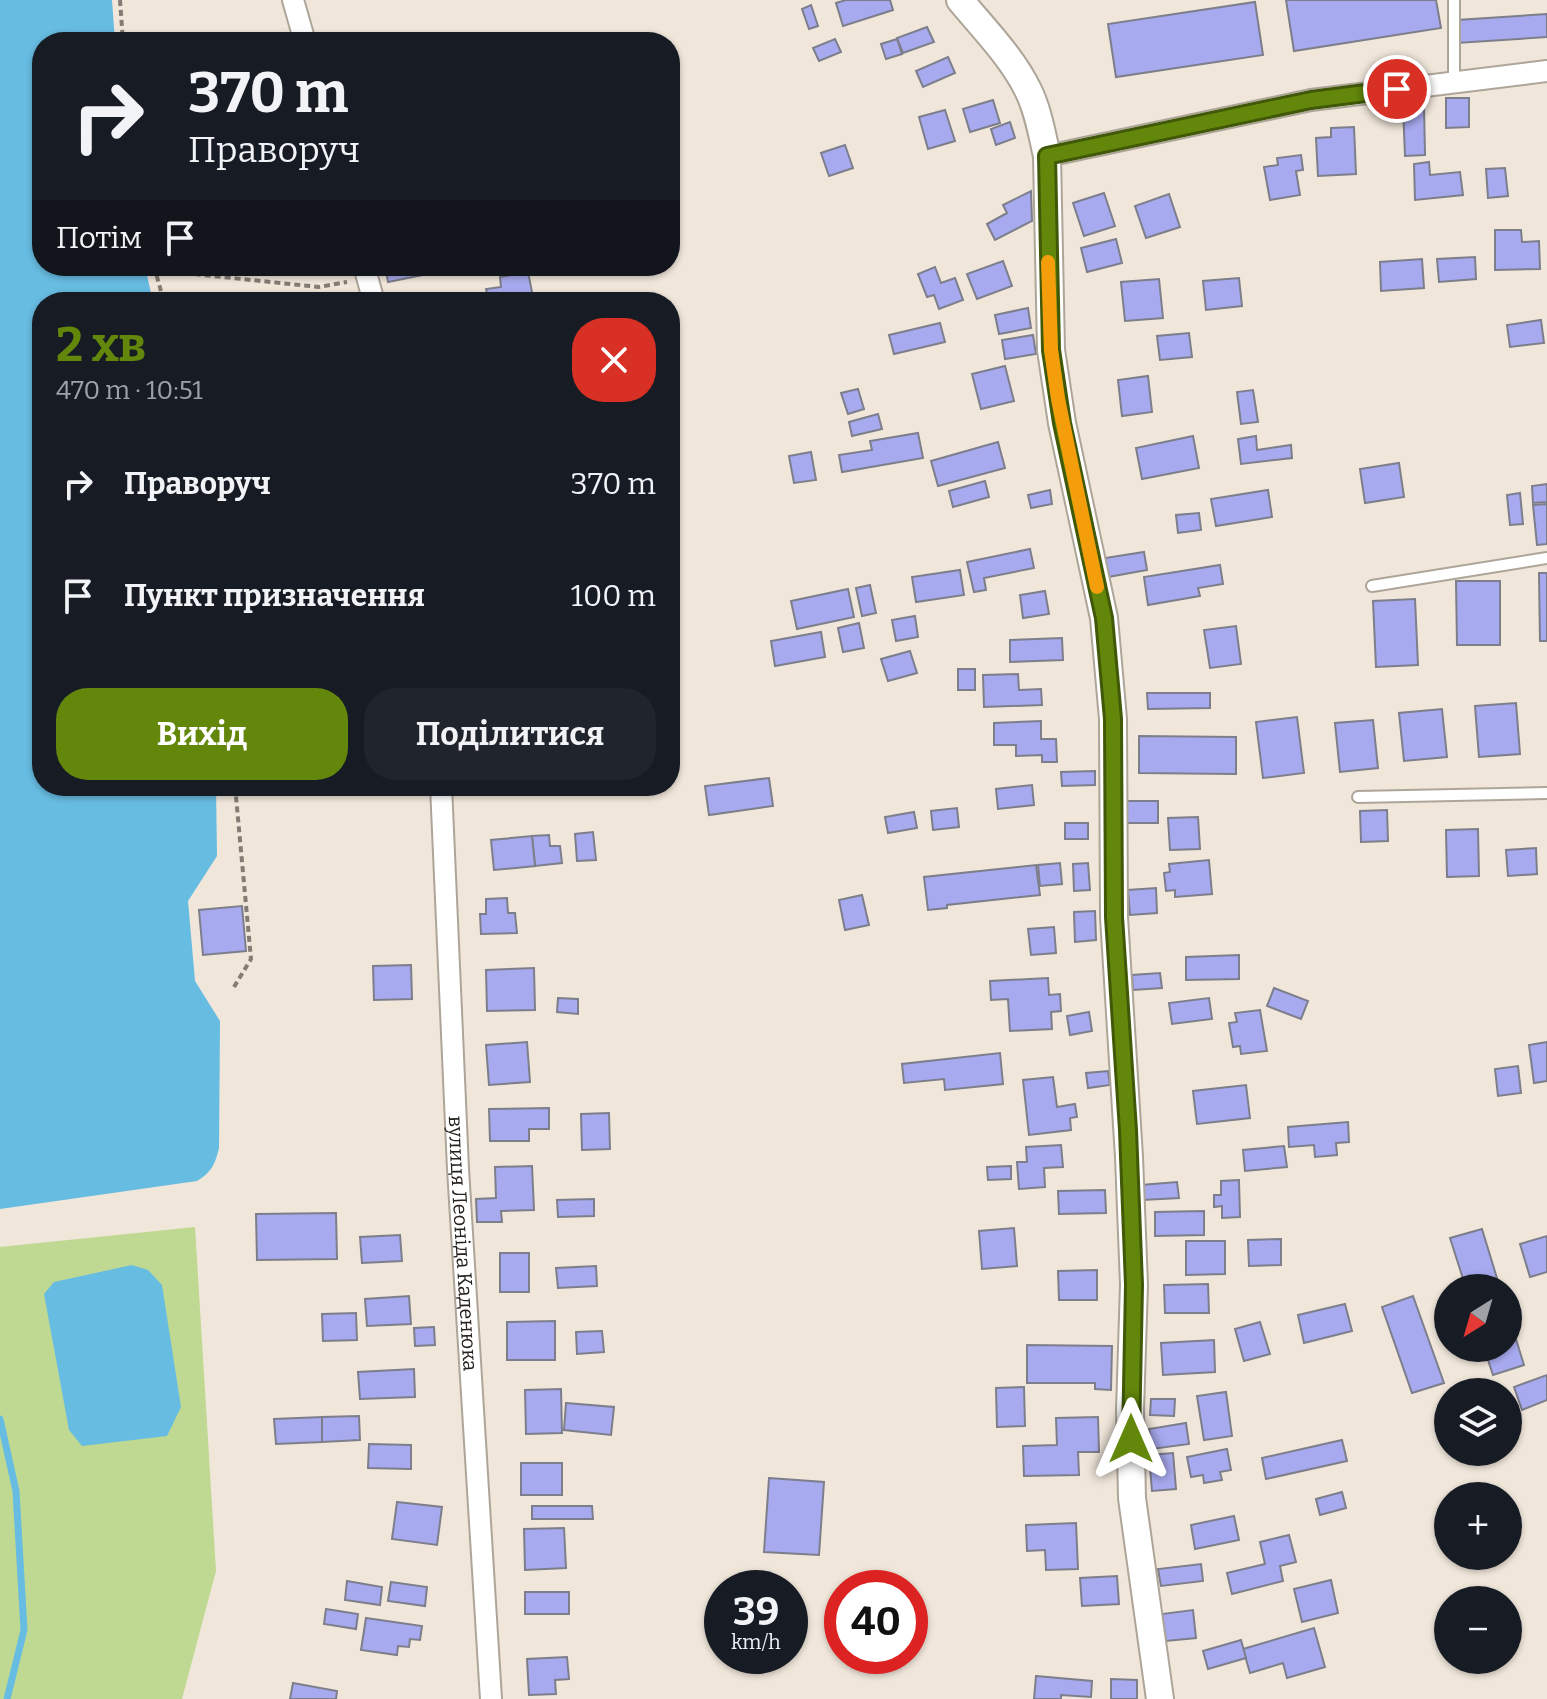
<!DOCTYPE html>
<html lang="uk">
<head>
<meta charset="utf-8">
<style>
  :root { --surface:#171b24; --page:#20242c; --text:#f1f3f6; --muted:#9ea1a6; --accent:#63870b }
  body { margin:0; font-family:Bitter,serif; background:var(--page); color:var(--text); height:100vh; display:flex; flex-direction:column; font-size:30px; white-space:nowrap }
  * { box-sizing:border-box; margin:0 }
  p { font-size:26px; color:var(--muted) }
  .icon { flex:none; width:44px; height:44px; fill:none; stroke:currentColor; stroke-width:2; stroke-linecap:round; stroke-linejoin:round }
  .map { position:relative; flex:1; overflow:hidden }
  .details { position:absolute; left:32px; top:292px; width:648px; height:504px; display:flex; flex-direction:column; background:var(--surface); border-radius:32px; box-shadow:0 2px 6px #0004 }
  .details>* { flex:none }
  .guide { position:absolute; left:32px; top:32px; width:648px; height:244px; border-radius:32px; box-shadow:0 2px 6px #0004; background:#171b24; color:var(--text); overflow:hidden }
  .needle { width:52px; rotate:217deg }
  .controls { position:absolute; left:1434px; top:1274px; display:grid; gap:16px }
  .controls a { display:grid; place-items:center; width:88px; height:88px; border-radius:50%; background:var(--surface); box-shadow:0 2px 6px #0004; font-size:40px }
  .speed { position:absolute; left:704px; top:1570px; display:flex; gap:16px; font-size:40px; font-weight:700; text-align:center }
  .speed>* { display:grid; place-content:center; width:104px; height:104px; border-radius:50%; background:var(--surface); box-shadow:0 2px 6px #0004; line-height:1 }
  .speed small { font-size:20px; font-weight:400 }
  .speed .limit { border:12px solid #d22; background:#fff; color:#111 }
  .pin { position:absolute; display:grid; place-items:center; width:68px; height:68px; color:#fff; margin:-34px; border:4px solid #fff; border-radius:50%; box-shadow:0 2px 8px #0007 }
  .me { position:absolute; width:88px; margin:-44px; rotate:0deg; stroke-linejoin:round; filter:drop-shadow(0 0 6px #0008) }
  .turn { display:flex; align-items:center; gap:28px; height:168px; padding:0 24px; font-size:36px }
  .turn .icon { width:104px; height:104px; stroke-width:2.5 }
  .turn b { display:block; font-size:56px; line-height:68px }
  .then { display:flex; align-items:center; height:76px; padding:0 24px; background:#0003; gap:16px; font-size:30px }
  .round { display:grid; place-items:center; flex:none; width:84px; height:84px; border-radius:32px; background:var(--page) }
  .summary { display:flex; align-items:center; justify-content:space-between; height:136px; padding:0 24px }
  h1 { font-size:48px; font-weight:700; line-height:60px; color:var(--accent) }
  .primary-button { display:flex; gap:16px; margin-top:auto; padding:16px 24px }
  .primary-button a { flex:1; height:92px; border-radius:32px; background:var(--accent); color:#fff; font-size:32px; font-weight:700; line-height:92px; text-align:center }
  .primary-button a+a { background:var(--page); color:var(--text) }
  ul { padding:0; list-style:none }
  li { display:flex; align-items:center; gap:24px; height:112px; padding:0 24px }
  li div { flex:1 }
  li b { display:block; font-size:30px }
  li em { font-style:normal }
  .map>svg:first-child { display:block }
</style>
</head>
<body>
<div class="map">
<svg width="1547" height="1699" viewBox="0 0 1547 1699">
  <rect width="100%" height="100%" fill="#f0e6da"/>
  <polygon fill="#bfd992" points="195,1227 216,1571 182,1699 0,1699 0,1247"/>
  <g fill="#67bce2">
    <path d="M0,0H112L115,42H42V266H145L153,302H42V786H216L217,856L188,901L195,981L220,1021L219,1148C215,1164 212,1172 197,1181L0,1209Z"/>
    <polygon points="132,1265 148,1270 162,1285 181,1407 167,1436 82,1446 69,1430 44,1294 54,1282"/>
  </g>
  <g fill="none" stroke-linecap="round" stroke-linejoin="round">
    <polyline stroke="#67bce2" stroke-width="7" points="0,1419 16,1491 24,1630 7,1699"/>
  </g>
  <g fill="#a8aaef" stroke="#7d7e8b" stroke-width="2">
    <polygon points="846,0 890,0 893,10 843,26 836,3"/>
    <polygon points="1286,0 1436,0 1441,28 1294,51"/>
    <polygon points="1255,2 1263,55 1116,77 1108,24"/>
    <polygon points="811,5 818,26 809,29 802,9"/>
    <polygon points="1547,14 1547,37 1457,43 1457,20"/>
    <polygon points="927,27 934,42 903,53 897,38"/>
    <polygon points="835,39 841,52 819,61 813,48"/>
    <polygon points="897,39 902,54 886,59 881,44"/>
    <polygon points="948,57 955,73 923,87 916,71"/>
    <polygon points="1446,98 1469,98 1469,127 1446,128"/>
    <polygon points="993,100 1000,123 970,132 963,109"/>
    <polygon points="1424,106 1425,155 1405,156 1403,107"/>
    <polygon points="945,110 955,141 928,149 919,117"/>
    <polygon points="1010,122 1015,138 996,145 991,129"/>
    <polygon points="1354,127 1356,174 1318,176 1316,138 1331,137 1331,128"/>
    <polygon points="845,145 853,168 829,176 821,153"/>
    <polygon points="1301,155 1303,170 1296,171 1300,195 1270,200 1264,167 1278,165 1277,158"/>
    <polygon points="1429,162 1430,175 1460,172 1463,195 1415,200 1414,164"/>
    <polygon points="1505,168 1508,196 1488,198 1486,169"/>
    <polygon points="1031,191 1032,221 995,240 987,224 1007,213 1003,205"/>
    <polygon points="1104,193 1115,226 1084,236 1073,203"/>
    <polygon points="1169,194 1180,227 1146,238 1135,206"/>
    <polygon points="1495,230 1521,230 1522,242 1539,241 1540,269 1495,270"/>
    <polygon points="1116,239 1122,263 1087,272 1081,248"/>
    <polygon points="1475,257 1476,279 1439,282 1437,259"/>
    <polygon points="1422,259 1424,288 1381,291 1380,262"/>
    <polygon points="1003,261 1012,286 977,299 967,274"/>
    <polygon points="385,266 422,266 423,275 388,282"/>
    <polygon points="935,267 941,283 955,278 963,300 939,309 934,295 927,297 918,274"/>
    <polygon points="528,272 534,302 489,302 486,289 501,287 500,277"/>
    <polygon points="1239,278 1242,306 1206,310 1203,281"/>
    <polygon points="1159,279 1163,318 1125,321 1121,282"/>
    <polygon points="1028,308 1031,328 999,334 995,315"/>
    <polygon points="1541,320 1544,343 1510,347 1507,325"/>
    <polygon points="940,323 945,342 894,354 889,335"/>
    <polygon points="1189,333 1192,357 1160,360 1157,336"/>
    <polygon points="1033,335 1036,354 1005,359 1002,340"/>
    <polygon points="1005,366 1014,401 981,409 972,374"/>
    <polygon points="1148,376 1152,412 1122,416 1118,380"/>
    <polygon points="858,389 864,409 848,414 841,393"/>
    <polygon points="1253,390 1258,422 1241,424 1237,392"/>
    <polygon points="878,414 882,429 852,436 849,422"/>
    <polygon points="918,433 923,458 842,472 839,455 872,450 870,441"/>
    <polygon points="1193,436 1199,468 1142,479 1136,448"/>
    <polygon points="1256,436 1257,450 1291,445 1292,458 1241,464 1238,439"/>
    <polygon points="998,442 1005,468 938,486 931,461"/>
    <polygon points="811,452 816,480 794,483 789,456"/>
    <polygon points="1399,463 1404,497 1365,503 1360,469"/>
    <polygon points="985,481 989,497 953,507 949,491"/>
    <polygon points="1547,484 1547,502 1533,503 1532,486"/>
    <polygon points="1050,490 1052,504 1031,508 1028,495"/>
    <polygon points="1268,490 1272,517 1216,526 1211,499"/>
    <polygon points="1520,493 1523,524 1510,525 1507,495"/>
    <polygon points="1547,504 1547,544 1537,545 1533,505"/>
    <polygon points="1199,513 1201,530 1178,533 1176,515"/>
    <polygon points="1030,549 1034,568 984,578 986,590 974,592 967,562"/>
    <polygon points="1144,552 1147,570 1108,577 1105,558"/>
    <polygon points="1220,565 1223,584 1198,588 1200,596 1148,605 1144,577"/>
    <polygon points="960,570 964,595 916,602 912,577"/>
    <polygon points="1539,573 1547,573 1547,641 1540,641"/>
    <polygon points="1456,581 1500,581 1500,645 1457,645"/>
    <polygon points="870,585 876,613 862,616 856,588"/>
    <polygon points="848,589 854,617 797,629 791,601"/>
    <polygon points="1045,591 1049,614 1023,618 1020,595"/>
    <polygon points="1415,599 1418,665 1376,667 1373,601"/>
    <polygon points="915,616 918,637 896,641 892,620"/>
    <polygon points="859,623 864,648 843,652 838,628"/>
    <polygon points="1236,626 1241,664 1210,668 1204,630"/>
    <polygon points="821,632 825,657 775,666 771,641"/>
    <polygon points="1062,638 1063,660 1010,662 1010,640"/>
    <polygon points="910,651 917,673 888,681 881,659"/>
    <rect x="958" y="669" width="17" height="21"/>
    <polygon points="1018,674 1019,690 1041,689 1042,705 984,707 983,675"/>
    <polygon points="1147,693 1210,693 1210,708 1148,709"/>
    <polygon points="1516,703 1520,754 1479,757 1475,706"/>
    <polygon points="1442,709 1447,757 1404,761 1399,713"/>
    <polygon points="1297,717 1304,773 1263,778 1256,722"/>
    <polygon points="1373,720 1378,768 1340,772 1335,723"/>
    <polygon points="1041,721 1041,739 1056,739 1057,762 1042,762 1042,755 1016,756 1016,745 994,745 994,723"/>
    <polygon points="1139,736 1236,737 1236,774 1139,773"/>
    <polygon points="1095,771 1095,785 1062,786 1061,772"/>
    <polygon points="769,778 773,806 709,815 705,786"/>
    <polygon points="1032,785 1034,805 998,809 996,789"/>
    <polygon points="1126,801 1158,801 1158,823 1127,823"/>
    <polygon points="957,808 959,827 933,830 931,811"/>
    <polygon points="1387,810 1388,841 1361,842 1360,811"/>
    <polygon points="914,812 917,828 888,833 885,817"/>
    <polygon points="1198,817 1200,849 1170,850 1168,818"/>
    <rect x="1065" y="823" width="23" height="16"/>
    <polygon points="1478,829 1479,876 1447,877 1446,830"/>
    <polygon points="593,832 596,860 577,861 575,834"/>
    <polygon points="549,835 550,846 560,846 562,863 535,866 532,836"/>
    <polygon points="532,836 535,866 494,870 491,840"/>
    <polygon points="1536,848 1537,874 1508,876 1506,850"/>
    <polygon points="1209,860 1212,894 1175,897 1175,890 1166,891 1164,873 1170,872 1169,864"/>
    <polygon points="1060,863 1062,884 1040,886 1038,865"/>
    <polygon points="1088,863 1090,890 1074,891 1073,864"/>
    <polygon points="1036,865 1040,895 947,905 947,908 928,910 924,877"/>
    <polygon points="1156,888 1157,913 1130,915 1128,890"/>
    <polygon points="862,895 869,925 845,930 839,900"/>
    <polygon points="507,898 508,913 515,913 517,933 481,934 480,914 486,914 486,899"/>
    <polygon points="242,906 246,951 203,955 199,910"/>
    <polygon points="1095,911 1096,940 1075,942 1074,912"/>
    <polygon points="1054,927 1056,953 1031,955 1028,929"/>
    <polygon points="1239,955 1239,979 1186,980 1186,957"/>
    <polygon points="411,965 412,999 374,1000 373,966"/>
    <polygon points="534,968 535,1010 487,1011 486,970"/>
    <polygon points="1160,973 1162,988 1133,990 1132,975"/>
    <polygon points="1048,978 1049,995 1060,994 1061,1011 1051,1012 1052,1029 1010,1031 1008,999 991,1000 990,981"/>
    <polygon points="1274,988 1308,1001 1301,1019 1267,1006"/>
    <polygon points="558,998 578,999 578,1014 557,1012"/>
    <polygon points="1209,998 1212,1019 1172,1024 1169,1003"/>
    <polygon points="1260,1010 1267,1051 1241,1054 1240,1046 1233,1047 1229,1023 1237,1022 1235,1013"/>
    <polygon points="1089,1012 1092,1031 1070,1035 1067,1016"/>
    <polygon points="527,1042 530,1082 489,1085 486,1045"/>
    <polygon points="1547,1042 1547,1081 1534,1083 1529,1045"/>
    <polygon points="1000,1053 1003,1084 945,1090 944,1079 904,1083 902,1064"/>
    <polygon points="1518,1066 1521,1093 1498,1096 1495,1069"/>
    <polygon points="1108,1071 1110,1085 1088,1088 1086,1073"/>
    <polygon points="1053,1077 1057,1107 1075,1104 1077,1117 1070,1118 1071,1130 1029,1135 1023,1080"/>
    <polygon points="1246,1085 1250,1118 1197,1124 1193,1091"/>
    <polygon points="549,1108 549,1129 529,1129 529,1141 490,1141 489,1109"/>
    <polygon points="609,1113 610,1149 582,1150 581,1114"/>
    <polygon points="1348,1122 1349,1142 1336,1143 1337,1155 1315,1157 1314,1145 1289,1147 1288,1127"/>
    <polygon points="1061,1145 1063,1167 1044,1168 1045,1187 1019,1189 1017,1162 1027,1162 1026,1147"/>
    <polygon points="1284,1146 1287,1167 1245,1171 1243,1150"/>
    <polygon points="532,1166 534,1210 501,1211 502,1222 477,1222 476,1199 496,1198 495,1167"/>
    <polygon points="1011,1166 1011,1179 988,1180 987,1167"/>
    <polygon points="1239,1180 1240,1217 1222,1218 1222,1206 1214,1207 1214,1195 1221,1195 1221,1181"/>
    <polygon points="1177,1182 1179,1198 1143,1200 1141,1185"/>
    <polygon points="1105,1190 1106,1213 1059,1214 1058,1191"/>
    <polygon points="594,1199 594,1216 558,1217 557,1200"/>
    <polygon points="1204,1211 1204,1235 1155,1236 1155,1212"/>
    <polygon points="336,1213 337,1259 257,1260 256,1214"/>
    <polygon points="1014,1228 1017,1266 982,1269 979,1231"/>
    <polygon points="1482,1229 1500,1288 1466,1288 1450,1238"/>
    <polygon points="400,1235 402,1261 362,1263 360,1237"/>
    <polygon points="1547,1236 1547,1272 1530,1277 1520,1244"/>
    <polygon points="1281,1239 1281,1265 1249,1266 1248,1240"/>
    <polygon points="1186,1241 1225,1241 1225,1274 1186,1275"/>
    <rect x="500" y="1253" width="29" height="39"/>
    <polygon points="596,1266 597,1286 558,1288 556,1268"/>
    <polygon points="1097,1270 1097,1300 1059,1300 1058,1271"/>
    <polygon points="1208,1284 1209,1313 1165,1313 1164,1285"/>
    <polygon points="409,1296 411,1324 367,1326 365,1299"/>
    <polygon points="1413,1296 1444,1383 1412,1393 1382,1307"/>
    <polygon points="1345,1304 1352,1331 1304,1343 1298,1315"/>
    <polygon points="356,1313 357,1340 323,1341 322,1314"/>
    <polygon points="1508,1313 1524,1365 1493,1375 1484,1348 1508,1348"/>
    <polygon points="555,1321 555,1360 507,1360 507,1322"/>
    <polygon points="1260,1322 1270,1354 1244,1361 1235,1329"/>
    <polygon points="434,1327 435,1345 415,1346 414,1328"/>
    <polygon points="602,1331 604,1352 577,1354 576,1332"/>
    <polygon points="1214,1340 1215,1372 1163,1375 1161,1343"/>
    <polygon points="1027,1345 1112,1346 1111,1390 1095,1389 1095,1383 1027,1383"/>
    <polygon points="414,1369 415,1397 360,1399 358,1372"/>
    <polygon points="1547,1375 1547,1400 1522,1410 1514,1387"/>
    <polygon points="1024,1387 1025,1426 997,1427 996,1388"/>
    <polygon points="561,1389 562,1433 526,1434 525,1390"/>
    <polygon points="1226,1392 1232,1436 1204,1440 1197,1396"/>
    <polygon points="1151,1399 1175,1399 1174,1416 1150,1415"/>
    <polygon points="566,1403 614,1407 611,1435 564,1430"/>
    <polygon points="359,1416 360,1440 322,1442 322,1417"/>
    <polygon points="322,1417 322,1442 276,1444 274,1419"/>
    <polygon points="1098,1417 1099,1452 1078,1452 1079,1475 1024,1476 1023,1446 1057,1445 1056,1418"/>
    <polygon points="1186,1423 1189,1444 1152,1449 1149,1429"/>
    <polygon points="1342,1440 1347,1461 1266,1479 1262,1458"/>
    <polygon points="369,1444 411,1445 411,1469 368,1468"/>
    <polygon points="1227,1449 1231,1470 1220,1472 1222,1480 1204,1483 1203,1475 1191,1477 1187,1457"/>
    <polygon points="1173,1453 1176,1489 1152,1491 1149,1455"/>
    <rect x="521" y="1463" width="41" height="32"/>
    <polygon points="769,1478 824,1482 819,1555 764,1552"/>
    <polygon points="1342,1492 1346,1508 1320,1515 1316,1499"/>
    <polygon points="397,1502 442,1507 437,1545 392,1539"/>
    <polygon points="532,1506 592,1506 593,1519 532,1519"/>
    <polygon points="1234,1516 1239,1540 1195,1549 1191,1525"/>
    <polygon points="1076,1523 1078,1569 1046,1570 1045,1550 1027,1551 1026,1525"/>
    <polygon points="564,1528 566,1568 525,1570 524,1529"/>
    <polygon points="1289,1535 1296,1562 1280,1566 1283,1581 1232,1594 1227,1573 1265,1564 1260,1542"/>
    <polygon points="1201,1564 1203,1581 1161,1586 1158,1569"/>
    <polygon points="1117,1576 1119,1604 1082,1606 1080,1578"/>
    <polygon points="1331,1580 1338,1613 1302,1622 1294,1589"/>
    <polygon points="347,1581 382,1587 380,1605 345,1600"/>
    <polygon points="391,1582 427,1587 425,1606 388,1601"/>
    <rect x="525" y="1592" width="44" height="22"/>
    <polygon points="326,1609 358,1614 356,1629 324,1624"/>
    <polygon points="1193,1610 1196,1638 1166,1641 1162,1614"/>
    <polygon points="366,1618 422,1626 420,1640 410,1639 409,1647 398,1646 397,1655 361,1650"/>
    <polygon points="1314,1628 1325,1667 1287,1678 1283,1663 1250,1673 1243,1649"/>
    <polygon points="1241,1640 1246,1658 1208,1669 1203,1651"/>
    <polygon points="567,1657 569,1679 555,1680 556,1694 529,1695 527,1659"/>
    <polygon points="1036,1676 1092,1681 1091,1697 1061,1695 1061,1699 1034,1699"/>
    <polygon points="1111,1679 1137,1680 1137,1699 1111,1699"/>
    <polygon points="293,1683 337,1691 336,1699 290,1699"/>
  </g>
  <g fill="none" stroke-linecap="round" stroke-linejoin="round">
    <g stroke="#aea599" stroke-width="14">
      <g id="service">
        <polyline points="1454,0 1454,82"/>
        <polyline points="1372,586 1547,558"/>
        <polyline points="1358,797 1547,793"/>
      </g>
    </g>
    <g stroke="#aea599" stroke-width="24">
      <g id="minor">
        <polyline points="293,0 305,42"/>
        <polyline points="1047,156 1311,100 1547,71"/>
        <polyline points="364,266 374,302"/>
        <path id="s1" d="M441,786L458,1169L491,1699"/>
      </g>
    </g>
    <g stroke="#aea599" stroke-width="30">
      <path id="tertiary" d="M960,0C983,28 1012,57 1028,90C1038,110 1042,134 1047,156L1051,350L1062,423L1104,618L1113,719L1114,917L1129,1157L1134,1285L1130,1410L1132,1498L1160,1699"/>
    </g>
    <g stroke="#837c74" stroke-width="4" stroke-dasharray="6 4" stroke-linecap="butt">
      <polyline points="120,0 123,42"/>
      <polyline points="154,266 164,302"/>
      <polyline points="155,270 319,287 347,282"/>
      <polyline points="234,987 251,959 235,786"/>
    </g>
    <use href="#service" stroke="#fff" stroke-width="10"/>
    <use href="#minor" stroke="#fff" stroke-width="20"/>
    <use href="#tertiary" stroke="#fff" stroke-width="26"/>
  </g>
  <g fill="none" stroke-linecap="round" stroke-linejoin="round">
    <g stroke="#405807" stroke-width="20">
      <polyline id="route" points="1131,1439 1134,1285 1128,1130 1114,917 1113,719 1104,618 1062,423 1051,350 1047,156 1311,100 1397,89"/>
    </g>
    <use href="#route" stroke="#63870b" stroke-width="14"/>
    <polyline stroke="#f59e0b" stroke-width="14" points="1048,262 1051,350 1058,399 1097,587"/>
  </g>
  <g text-anchor="middle" dominant-baseline="central" stroke-width="7" stroke-linejoin="round" paint-order="stroke">
    <g font-size="20" fill="#25211d" stroke="#fff">
      <text stroke="none"><textPath href="#s1" startOffset="458">вулиця Леоніда Каденюка</textPath></text>
    </g>
  </g>
</svg>
<div class="controls">
<a><svg class="needle" viewBox="-14 -14 28 28"><path d="M0-13l5 13h-10z" fill="#e53935"/><path d="M0 13l5-13h-10z" fill="#9ea1a6"/></svg></a>
<a><svg class="icon" aria-label="layers" viewBox="0 0 24 24"><path d="M12 4l9 5-9 5-9-5zM3 14l9 5 9-5"/></svg></a>
<a>+</a>
<a>−</a>
</div>
<div class="speed"><div>39<small>km/h</small></div><div class="limit">40</div></div>
<div class="pin" style="left:1397px;top:89px;background:#d93025"><svg class="icon" aria-label="arrive" viewBox="0 0 24 24"><path d="M6 21V4h12l-3 4 3 4H6"/></svg></div>
<svg class="me" style="left:1131px;top:1439px" viewBox="-20 -20 40 40"><path d="M0-17L14 15 0 8-14 15z" fill="#63870b" stroke="#fff" stroke-width="4"/></svg>
<div class="guide">
<div class="turn"><svg class="icon" aria-label="right" viewBox="0 0 24 24"><path d="M7 20v-9h11M14 6l5 5-5 5"/></svg><div><b>370 m</b>Праворуч</div></div>
<div class="then">Потім<svg class="icon" aria-label="arrive" viewBox="0 0 24 24"><path d="M6 21V4h12l-3 4 3 4H6"/></svg></div>
</div>
<section class="details">
<div class="summary"><div><h1>2 хв</h1><p>470 m · 10:51</p></div><a class="round" style="background:#d93025;color:#fff"><svg class="icon" aria-label="close" viewBox="0 0 24 24"><path d="M6 6l12 12M18 6L6 18"/></svg></a></div>
<ul>
<li><svg class="icon" aria-label="right" viewBox="0 0 24 24"><path d="M7 20v-9h11M14 6l5 5-5 5"/></svg><div><b>Праворуч</b></div><em>370 m</em></li>
<li><svg class="icon" aria-label="arrive" viewBox="0 0 24 24"><path d="M6 21V4h12l-3 4 3 4H6"/></svg><div><b>Пункт призначення</b></div><em>100 m</em></li>
</ul>
<div class="primary-button"><a>Вихід</a><a>Поділитися</a></div>
</section>
</div>
</body>
</html>
